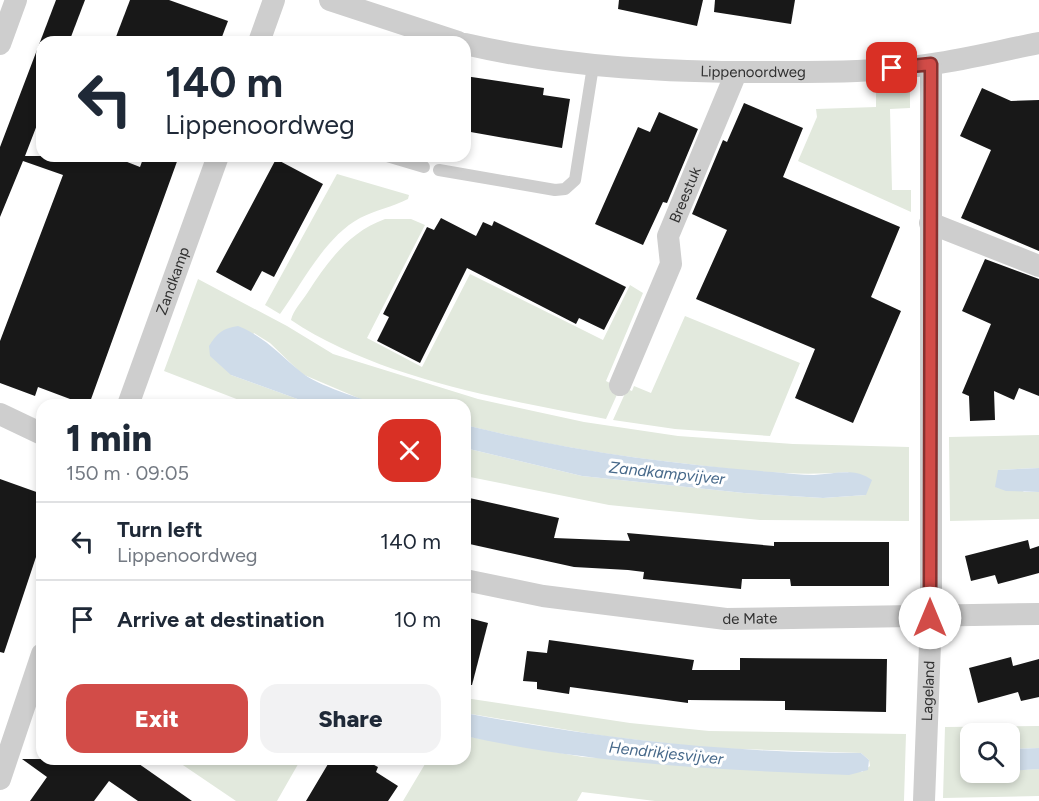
<!DOCTYPE html>
<html lang="en">
<head>
<meta charset="utf-8">
<style>
  :root { --surface:#fff; --page:#f2f2f3; --text:#1f2937; --muted:#747a83; --line:#e0e1e3; --accent:#d24c48 }
  body { margin:0; font-family:Figtree,sans-serif; background:var(--page); color:var(--text); height:100vh; display:flex; flex-direction:column; font-size:22px; white-space:nowrap }
  * { box-sizing:border-box; margin:0 }
  p { font-size:20px; color:var(--muted) }
  .icon { flex:none; width:33px; height:33px; fill:none; stroke:currentColor; stroke-width:2; stroke-linecap:round; stroke-linejoin:round }
  .map { position:relative; flex:1; overflow:hidden }
  .panel { position:absolute; left:36px; top:399px; width:435px; height:366px; display:flex; flex-direction:column; background:var(--surface); border-radius:18px; box-shadow:0 3px 9px #0003 }
  .panel>* { flex:none }
  .banner { position:absolute; left:36px; top:36px; width:435px; height:126px; border-radius:18px; box-shadow:0 3px 9px #0003; background:#fff; color:var(--text); overflow:hidden }
  .tools { position:absolute; left:960px; top:723px; display:grid; gap:12px }
  .tools a { display:grid; place-items:center; width:60px; height:60px; border-radius:12px; background:var(--surface); box-shadow:0 3px 9px #0003; font-size:30px }
  .pin { position:absolute; display:grid; place-items:center; width:51px; height:51px; color:#fff; margin:-26px; border-radius:12px; box-shadow:0 3px 9px #0006 }
  .me { position:absolute; width:66px; margin:-33px; rotate:0deg; stroke-linejoin:round; filter:drop-shadow(0 0 4px #0008) }
  .turn { display:flex; align-items:center; gap:21px; height:126px; padding:0 30px; font-size:27px }
  .turn .icon { width:78px; height:78px; stroke-width:2.5 }
  .turn b { display:block; font-size:42px; line-height:51px }
  .round { display:grid; place-items:center; flex:none; width:63px; height:63px; border-radius:18px; background:var(--page) }
  .headline { display:flex; align-items:center; justify-content:space-between; height:102px; padding:0 30px }
  h1 { font-size:36px; font-weight:800; line-height:45px }
  .cta { display:flex; gap:12px; margin-top:auto; padding:12px 30px }
  .cta a { flex:1; height:69px; border-radius:18px; background:var(--accent); color:#fff; font-size:24px; font-weight:800; line-height:69px; text-align:center }
  .cta a+a { background:var(--page); color:var(--text) }
  ul { padding:0; list-style:none }
  li { display:flex; align-items:center; gap:18px; height:78px; padding:0 30px; border-top:2px solid var(--line) }
  li div { flex:1 }
  li b { display:block; font-size:22px }
  li em { font-style:normal }
  .map>svg:first-child { display:block }
</style>
</head>
<body>
<div class="map">
<svg width="1039" height="801" viewBox="0 0 1039 801">
  <rect width="100%" height="100%" fill="#fff"/>
  <g fill="#e2e9dd">
    <polygon points="876,85 903,85 910,91 910,108 890,109 892,190 911,190 911,212 798,161 817,117 816,109 876,107"/>
    <path d="M337,174L409,195L408,199C392,207 376,210 360,218C325,237 303,282 280,314L265,305Z"/>
    <path d="M385,219H411L425,225L367,338L422,367L470,274L603,340L630,285L643,293L606,381L620,388L606,419C505,400 377,378 291,320C293,311 302,301 308,292C328,261 349,232 385,219Z"/>
    <path d="M198,279L287,326L333,354L478,399L584,422L678,436L793,444L909,447V521L760,520L609,505L465,476V448L582,476L744,493L823,498L866,495L848,472C792,477 736,470 680,463C608,455 536,443 465,425V405H383L363,400L302,374L270,343L254,333L231,375L314,405H252L164,371Z"/>
    <polygon points="685,316 800,363 770,436 675,429 613,420 627,389 632,391 634,386 651,393"/>
    <polygon points="1039,435 1039,468 998,470 1024,492 1039,492 1039,519 950,521 949,437"/>
    <polygon points="465,698 630,723 709,731 906,734 904,801 655,801 582,792 577,801 403,801 428,759 465,759 465,736 583,757 862,772 870,766 869,760 861,753 708,748 604,736 465,713"/>
    <polygon points="1039,726 1039,748 1010,749 1010,734 970,734 970,772 1039,769 1039,796 943,798 945,727"/>
    <polygon points="174,759 301,759 277,801 236,801"/>
  </g>
  <g fill="#cfdce9">
    <path d="M238,326C265,337 280,355 301,372C316,385 363,400 383,405H314L231,375L210,356L209,346C217,333 223,328 238,326Z"/>
    <path d="M465,425C566,450 669,464 773,472C787,473 801,475 814,475C834,474 855,467 872,480L866,495L823,498L744,493L582,476L465,448Z"/>
    <polygon points="1039,468 1039,492 1006,491 995,487 998,470"/>
    <path d="M465,713C596,738 727,753 861,753L869,760L868,770L849,775C721,770 591,764 465,736Z"/>
    <polygon points="1039,748 1039,769 1010,771 1010,749"/>
  </g>
  <g fill="#181818">
    <polygon points="56,0 85,0 69,42 40,42"/>
    <polygon points="130,0 169,0 228,21 220,42 114,42"/>
    <polygon points="619,0 703,0 697,26 618,9"/>
    <polygon points="715,0 795,0 791,24 714,12"/>
    <polygon points="40,42 42,112 25,156 112,156 140,167 144,156 179,156 90,402 86,405 38,387 35,396 0,383 0,341 63,175 23,161 0,217 0,147"/>
    <polygon points="465,76 544,88 543,95 570,99 562,148 465,131"/>
    <polygon points="982,88 1011,101 1039,100 1039,251 961,218 991,150 960,136"/>
    <polygon points="744,103 803,128 783,177 900,227 871,297 901,311 853,423 795,398 815,349 696,299 727,230 692,214 723,140 727,142"/>
    <polygon points="659,112 698,129 667,203 663,202 643,245 595,224 638,127 650,132"/>
    <polygon points="276,159 323,184 274,277 262,271 251,291 216,272"/>
    <polygon points="441,218 476,236 483,222 492,226 494,221 626,287 604,330 579,318 576,324 467,268 420,363 377,341 389,317 383,314 427,227 434,230"/>
    <polygon points="985,259 1039,279 1039,396 1019,388 1014,400 994,391 995,420 970,421 969,396 962,393 991,324 962,311"/>
    <polygon points="0,479 42,494 42,539 4,653 0,652"/>
    <polygon points="465,497 559,518 554,538 630,541 627,533 774,546 774,542 889,542 889,586 791,586 790,579 742,579 741,589 643,579 644,572 628,570 574,567 465,543"/>
    <polygon points="1028,540 1030,549 1039,546 1039,573 998,584 995,575 971,581 965,556"/>
    <polygon points="465,617 488,623 472,685 465,685"/>
    <polygon points="549,640 694,660 692,670 740,670 740,658 887,659 886,712 785,710 785,701 688,700 688,703 570,687 569,694 537,689 537,682 523,681 527,651 547,653"/>
    <polygon points="1011,657 1013,666 1039,659 1039,697 1021,701 1018,692 978,703 969,668"/>
    <polygon points="22,759 132,759 192,801 138,801 109,781 94,801 30,801 47,777"/>
    <polygon points="331,759 363,759 378,767 376,772 398,786 388,801 306,801"/>
  </g>
  <g fill="none" stroke-linecap="round" stroke-linejoin="round">
    <g stroke="#cecece" stroke-width="12">
      <polyline points="387,156 424,167"/>
      <polyline points="439,170 555,190 565,189 575,180 593,66"/>
    </g>
    <g stroke="#cecece" stroke-width="22">
      <polyline points="330,0 458,42"/>
      <polyline points="259,42 274,0"/>
      <polyline points="0,44 16,0"/>
      <path id="s1" d="M465,44C569,68 675,73 782,72C832,72 882,72 932,64C968,59 1003,50 1039,43"/>
      <polyline points="930,223 1039,266"/>
      <path id="s2" d="M620,385L671,264L668,236L736,73"/>
      <path id="s3" d="M128,405L218,156"/>
      <polyline points="0,414 42,434"/>
      <path id="s4" d="M465,580L543,596L726,619L1039,614"/>
      <polyline points="0,779 42,654"/>
      <path id="s5" d="M924,801L931,618V65"/>
    </g>
  </g>
  <g fill="none" stroke-linecap="round" stroke-linejoin="round">
    <g stroke="#88312f" stroke-width="15">
      <polyline id="route" points="892,68 931,64 930,618"/>
    </g>
    <use href="#route" stroke="#d24c48" stroke-width="10"/>
  </g>
  <g text-anchor="middle" dominant-baseline="central" stroke-width="6" stroke-linejoin="round" paint-order="stroke">
    <g font-size="15" fill="#313131" stroke="#fff">
      <text stroke="none"><textPath href="#s1" startOffset="290">Lippenoordweg</textPath></text>
      <text stroke="none"><textPath href="#s2" startOffset="204">Breestuk</textPath></text>
      <text stroke="none"><textPath href="#s3" startOffset="132">Zandkamp</textPath></text>
      <text stroke="none"><textPath href="#s4" startOffset="288">de Mate</textPath></text>
      <text stroke="none"><textPath href="#s5" startOffset="110">Lageland</textPath></text>
    </g>
    <g font-size="16" font-style="italic" fill="#47698a" stroke="#fff">
      <text transform="translate(667 473) rotate(6)">Zandkampvijver</text>
      <text transform="translate(666 753) rotate(6)">Hendrikjesvijver</text>
    </g>
  </g>
</svg>
<div class="tools">
<a><svg class="icon" aria-label="search" viewBox="0 0 24 24"><circle cx="10" cy="10" r="6"/><path d="M15 15l6 6"/></svg></a>
</div>
<div class="pin" style="left:892px;top:68px;background:#d93025"><svg class="icon" aria-label="arrive" viewBox="0 0 24 24"><path d="M6 21V4h12l-3 4 3 4H6"/></svg></div>
<svg class="me" style="left:930px;top:618px" viewBox="-20 -20 40 40"><circle r="19" fill="#fff"/><path d="M0-13L10 11 0 6-10 11z" fill="#d24c48"/></svg>
<div class="banner">
<div class="turn"><svg class="icon" aria-label="left" viewBox="0 0 24 24"><path d="M17 20v-9H6M10 6l-5 5 5 5"/></svg><div><b>140 m</b>Lippenoordweg</div></div>
</div>
<section class="panel">
<div class="headline"><div><h1>1 min</h1><p>150 m · 09:05</p></div><a class="round" style="background:#d93025;color:#fff"><svg class="icon" aria-label="close" viewBox="0 0 24 24"><path d="M6 6l12 12M18 6L6 18"/></svg></a></div>
<ul>
<li><svg class="icon" aria-label="left" viewBox="0 0 24 24"><path d="M17 20v-9H6M10 6l-5 5 5 5"/></svg><div><b>Turn left</b><p>Lippenoordweg</p></div><em>140 m</em></li>
<li><svg class="icon" aria-label="arrive" viewBox="0 0 24 24"><path d="M6 21V4h12l-3 4 3 4H6"/></svg><div><b>Arrive at destination</b></div><em>10 m</em></li>
</ul>
<div class="cta"><a>Exit</a><a>Share</a></div>
</section>
</div>
</body>
</html>
